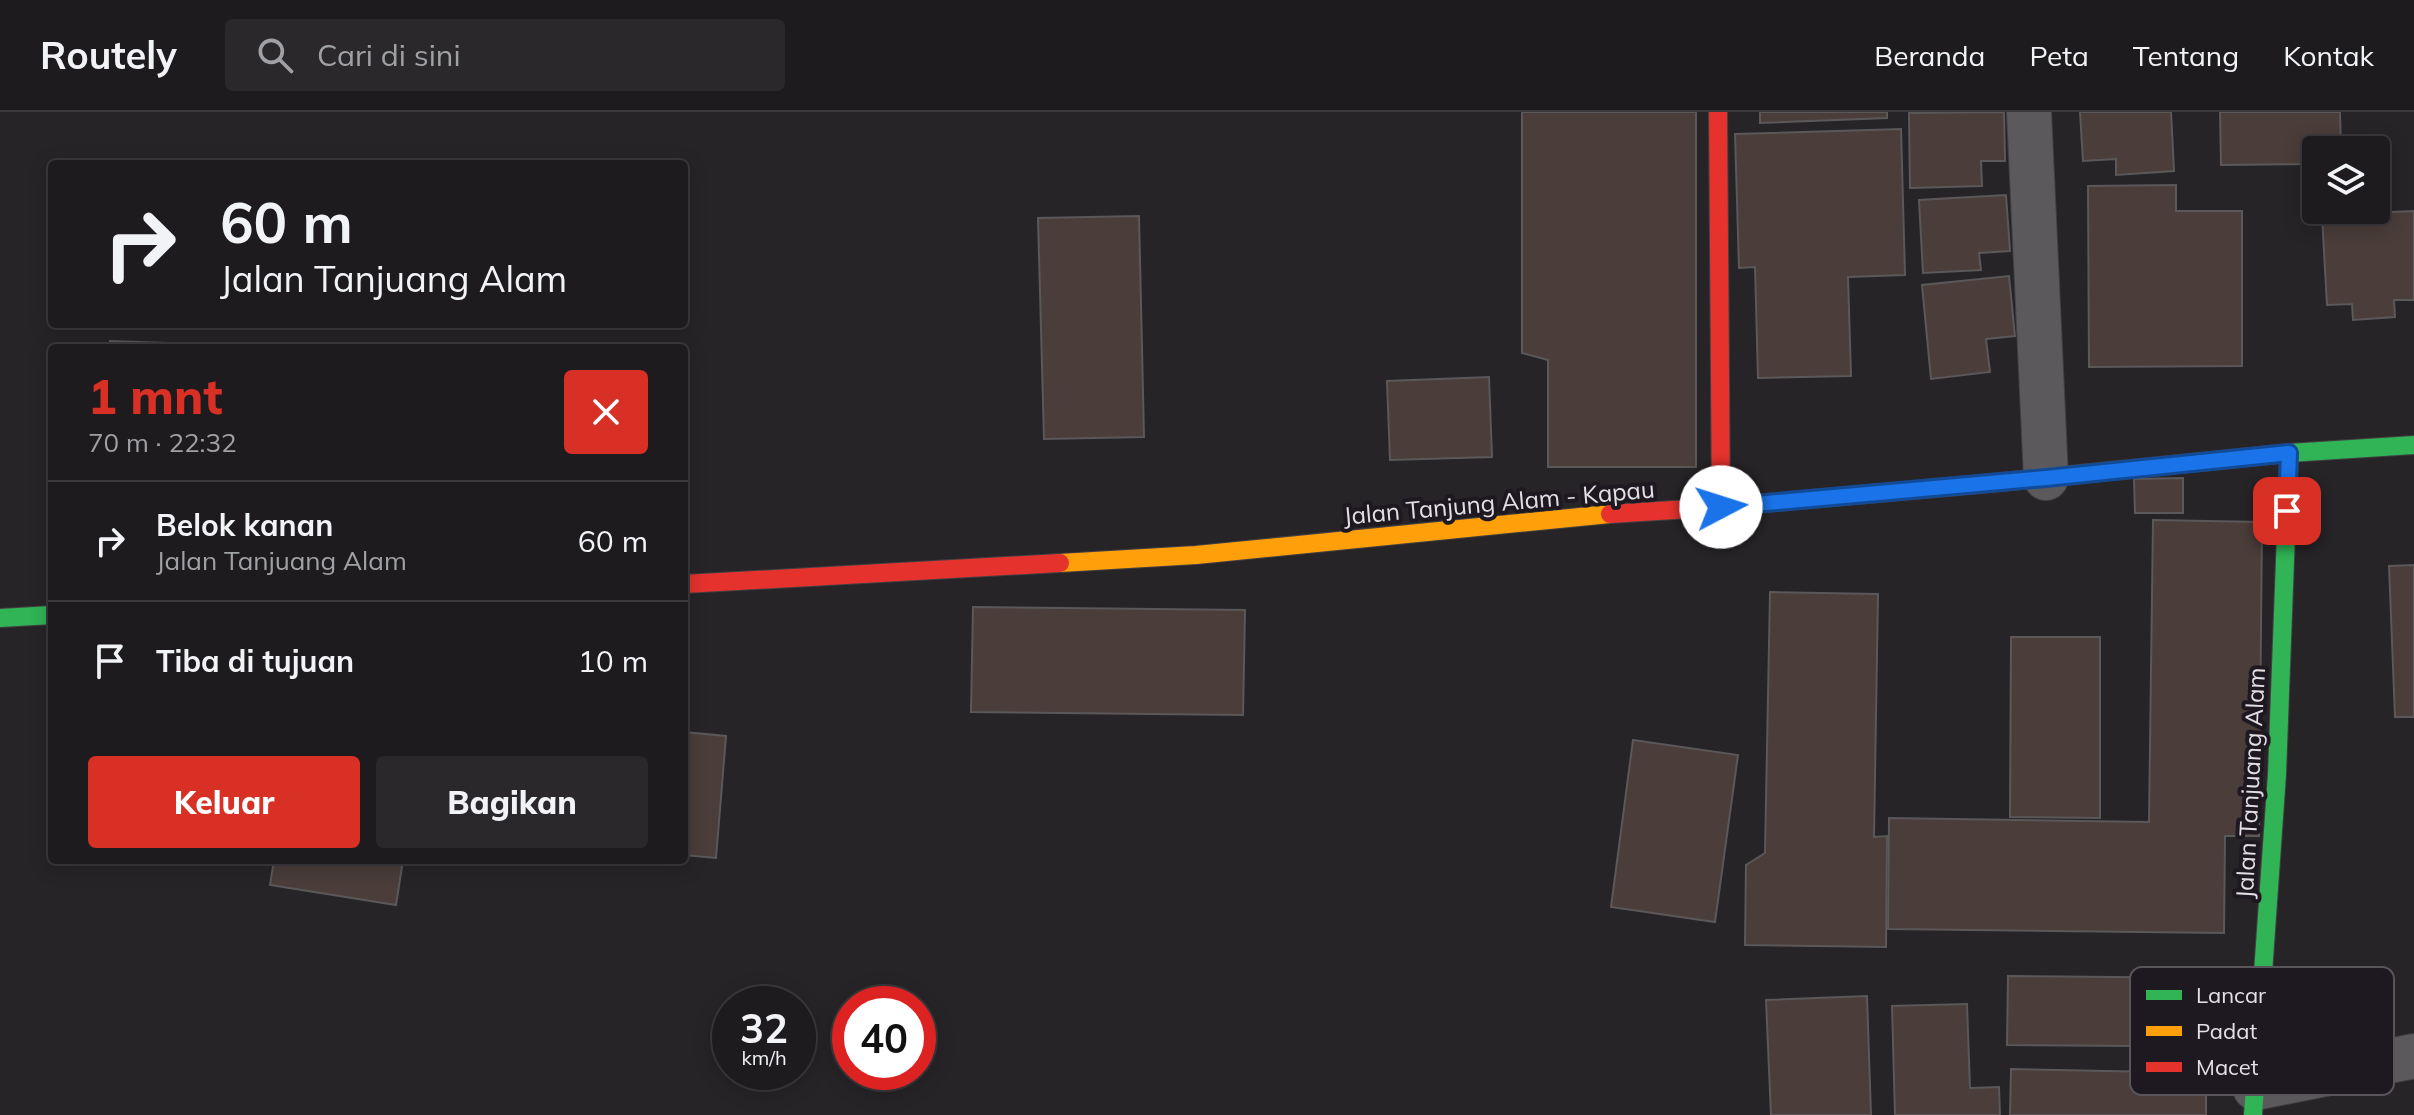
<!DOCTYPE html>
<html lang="id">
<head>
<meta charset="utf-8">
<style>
  :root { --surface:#1d1b1e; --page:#2a282b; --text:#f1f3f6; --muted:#a0a1a4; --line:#3b393c; --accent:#d93025 }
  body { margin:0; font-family:Mulish,sans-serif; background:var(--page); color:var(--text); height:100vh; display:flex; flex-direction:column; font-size:30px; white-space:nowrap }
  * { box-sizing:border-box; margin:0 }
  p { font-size:26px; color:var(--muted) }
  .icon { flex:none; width:44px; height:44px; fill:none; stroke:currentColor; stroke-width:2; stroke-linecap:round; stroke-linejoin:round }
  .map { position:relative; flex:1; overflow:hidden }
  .panel { position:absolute; left:48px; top:232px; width:640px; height:520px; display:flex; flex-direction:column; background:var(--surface); border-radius:8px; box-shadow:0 4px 20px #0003,0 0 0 2px var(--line) }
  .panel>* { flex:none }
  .banner { position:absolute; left:48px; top:48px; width:640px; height:168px; border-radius:8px; box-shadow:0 4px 20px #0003,0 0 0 2px var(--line); background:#1d1b1e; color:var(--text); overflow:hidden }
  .tools { position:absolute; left:2302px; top:24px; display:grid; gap:16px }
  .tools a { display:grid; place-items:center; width:88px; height:88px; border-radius:8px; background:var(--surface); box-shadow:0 4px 20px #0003,0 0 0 2px var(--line); font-size:40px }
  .speed { position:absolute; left:712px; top:874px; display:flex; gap:16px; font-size:40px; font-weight:700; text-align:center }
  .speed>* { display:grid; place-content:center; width:104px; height:104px; border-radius:50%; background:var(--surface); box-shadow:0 4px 20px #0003,0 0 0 2px var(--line); line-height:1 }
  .speed small { font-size:20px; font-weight:400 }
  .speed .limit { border:12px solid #d22; background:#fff; color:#111 }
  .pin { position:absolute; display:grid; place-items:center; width:68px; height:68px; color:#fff; margin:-34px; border-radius:16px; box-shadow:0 4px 12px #0006 }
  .me { position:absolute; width:88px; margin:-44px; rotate:85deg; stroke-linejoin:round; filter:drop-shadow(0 0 6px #0008) }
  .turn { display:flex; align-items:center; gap:28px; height:168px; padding:0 40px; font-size:36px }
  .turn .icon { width:104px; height:104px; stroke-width:2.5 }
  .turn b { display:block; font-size:56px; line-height:68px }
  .round { display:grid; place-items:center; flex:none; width:84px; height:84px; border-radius:8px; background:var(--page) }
  .headline { display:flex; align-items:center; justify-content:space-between; height:136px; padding:0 40px }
  h1 { font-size:48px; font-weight:800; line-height:60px; color:var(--accent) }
  .primary-button { display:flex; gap:16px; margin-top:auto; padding:16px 40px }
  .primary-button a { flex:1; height:92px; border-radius:8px; background:var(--accent); color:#fff; font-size:32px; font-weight:800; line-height:92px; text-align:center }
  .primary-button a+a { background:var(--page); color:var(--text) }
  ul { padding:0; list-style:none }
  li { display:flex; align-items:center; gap:24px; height:120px; padding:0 40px; border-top:2px solid var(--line) }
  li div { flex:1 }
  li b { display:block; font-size:30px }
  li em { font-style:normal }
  header { display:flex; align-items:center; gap:48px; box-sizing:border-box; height:112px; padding:0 40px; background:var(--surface); border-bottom:2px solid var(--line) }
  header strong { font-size:38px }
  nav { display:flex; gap:44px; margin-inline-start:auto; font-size:28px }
  .search { width:560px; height:72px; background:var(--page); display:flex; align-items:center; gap:20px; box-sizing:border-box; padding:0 28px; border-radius:8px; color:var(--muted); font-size:30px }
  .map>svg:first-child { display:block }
</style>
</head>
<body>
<header>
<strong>Routely</strong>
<div class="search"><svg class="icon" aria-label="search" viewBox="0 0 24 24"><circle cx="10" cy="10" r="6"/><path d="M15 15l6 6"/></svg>Cari di sini</div>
<nav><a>Beranda</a><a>Peta</a><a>Tentang</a><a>Kontak</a></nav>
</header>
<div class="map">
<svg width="2414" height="1003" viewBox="0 0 2414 1003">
  <rect width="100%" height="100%" fill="#272428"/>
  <g fill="#4a3d3a" stroke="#5b5859" stroke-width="2">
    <polygon points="1522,0 1696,0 1696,355 1548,355 1548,248 1522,241"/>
    <polygon points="1760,0 1887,0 1887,6 1760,11"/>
    <polygon points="2004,0 2005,49 1981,49 1982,74 1910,76 1909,1"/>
    <polygon points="2080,0 2171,0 2174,59 2116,63 2116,47 2083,49"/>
    <polygon points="2220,0 2340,0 2341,38 2316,38 2316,52 2221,53"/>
    <polygon points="1901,17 1905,163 1848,165 1851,264 1758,266 1755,155 1739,156 1735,22"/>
    <polygon points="2176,73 2176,99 2242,99 2242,254 2089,255 2088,74"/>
    <polygon points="2006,83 2010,139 1979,141 1981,158 1923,161 1919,88"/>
    <polygon points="2414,99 2414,188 2394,188 2395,205 2353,208 2352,192 2327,193 2322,103"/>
    <polygon points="1139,104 1144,325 1044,327 1038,106"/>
    <polygon points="2009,164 2015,224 1986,227 1990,260 1931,267 1922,173"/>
    <polygon points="110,229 257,234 257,236 110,236"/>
    <polygon points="1489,265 1492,345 1390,348 1387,269"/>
    <polygon points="2183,366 2183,401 2135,401 2134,367"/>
    <polygon points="2153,408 2262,410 2259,724 2225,724 2224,821 1888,817 1889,706 2149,710"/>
    <polygon points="2414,453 2414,605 2395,605 2389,454"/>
    <polygon points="1770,480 1878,482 1874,725 1887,724 1886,835 1745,833 1746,753 1765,741"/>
    <polygon points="973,495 1245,498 1243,603 971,600"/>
    <polygon points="2011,525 2100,525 2100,706 2010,705"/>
    <polygon points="684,620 726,624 716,746 684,743"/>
    <polygon points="1633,628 1738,643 1715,810 1611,795"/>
    <polygon points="274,748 403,748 396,793 270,773"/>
    <polygon points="2008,864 2222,866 2222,959 2137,958 2137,934 2007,933"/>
    <polygon points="1867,884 1871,1003 1771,1003 1766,888"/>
    <polygon points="1967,892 1970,976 1999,975 2000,1003 1895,1003 1892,894"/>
    <polygon points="2011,957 2206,961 2206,1003 2010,1003"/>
  </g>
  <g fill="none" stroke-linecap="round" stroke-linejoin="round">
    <g stroke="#424043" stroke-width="46">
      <g id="street">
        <polyline points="2029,0 2046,366"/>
        <polyline points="2255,976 2414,944"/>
      </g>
    </g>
    <g stroke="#424043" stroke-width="20">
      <g id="fast">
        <polyline points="1981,372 2289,341 2414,333"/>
        <polyline points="0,506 52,503"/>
        <polyline points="2253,1003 2277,662 2289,341"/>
      </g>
    </g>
    <g stroke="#424043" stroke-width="20">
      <polyline id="slow" points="1060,451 1196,443 1610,402"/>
    </g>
    <g stroke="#424043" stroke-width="20">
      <g id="jam">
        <polyline points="1718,0 1721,395"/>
        <polyline points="1610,402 1721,395 1981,372"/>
        <polyline points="684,472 1060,451"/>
      </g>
    </g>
    <use href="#street" stroke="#5b595c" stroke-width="44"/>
    <use href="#fast" stroke="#30b455" stroke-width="18"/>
    <use href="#slow" stroke="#ff9f0a" stroke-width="18"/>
    <use href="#jam" stroke="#e5322d" stroke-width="18"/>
  </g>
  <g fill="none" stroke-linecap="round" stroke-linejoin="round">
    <g stroke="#114b97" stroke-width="20">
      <polyline id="route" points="1721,395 2046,366 2289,341 2287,399"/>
    </g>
    <use href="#route" stroke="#1a73e8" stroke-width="14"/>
  </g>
  <g text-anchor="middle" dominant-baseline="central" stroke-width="8" stroke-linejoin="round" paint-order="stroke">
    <g font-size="24" fill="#e3e0e5" stroke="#1e1920">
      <text transform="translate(1499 390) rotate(-5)">Jalan Tanjung Alam - Kapau</text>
      <text transform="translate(2250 671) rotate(-87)">Jalan Tanjuang Alam</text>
    </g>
  </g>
  <rect x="2130" y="855" width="264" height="128" rx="12" fill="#1e1920" stroke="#59555b" stroke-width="2"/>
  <rect x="2146" y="878" width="36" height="10" fill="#30b455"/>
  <rect x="2146" y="914" width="36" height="10" fill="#ff9f0a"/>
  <rect x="2146" y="950" width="36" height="10" fill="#e5322d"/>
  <g font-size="22" fill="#e3e0e5">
    <text x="2196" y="891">Lancar</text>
    <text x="2196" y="927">Padat</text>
    <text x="2196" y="963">Macet</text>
  </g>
</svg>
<div class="tools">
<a><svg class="icon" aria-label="layers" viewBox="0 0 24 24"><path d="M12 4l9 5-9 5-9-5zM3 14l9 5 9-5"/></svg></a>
</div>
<div class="speed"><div>32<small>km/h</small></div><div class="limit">40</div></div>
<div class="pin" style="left:2287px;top:399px;background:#d93025"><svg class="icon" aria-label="arrive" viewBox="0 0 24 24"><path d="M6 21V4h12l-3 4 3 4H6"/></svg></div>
<svg class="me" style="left:1721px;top:395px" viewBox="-20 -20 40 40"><circle r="19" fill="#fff"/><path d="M0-13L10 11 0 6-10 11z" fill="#1a73e8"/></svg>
<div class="banner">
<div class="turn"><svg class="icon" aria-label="right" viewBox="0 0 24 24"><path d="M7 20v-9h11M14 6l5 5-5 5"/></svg><div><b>60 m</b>Jalan Tanjuang Alam</div></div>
</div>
<section class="panel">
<div class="headline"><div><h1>1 mnt</h1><p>70 m · 22:32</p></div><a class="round" style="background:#d93025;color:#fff"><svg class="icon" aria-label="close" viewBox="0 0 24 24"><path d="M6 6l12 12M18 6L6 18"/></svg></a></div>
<ul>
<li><svg class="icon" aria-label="right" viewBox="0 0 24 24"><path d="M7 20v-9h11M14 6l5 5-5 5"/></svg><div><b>Belok kanan</b><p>Jalan Tanjuang Alam</p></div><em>60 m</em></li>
<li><svg class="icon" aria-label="arrive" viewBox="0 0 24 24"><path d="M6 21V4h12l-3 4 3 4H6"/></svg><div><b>Tiba di tujuan</b></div><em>10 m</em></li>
</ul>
<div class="primary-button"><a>Keluar</a><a>Bagikan</a></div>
</section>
</div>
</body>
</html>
